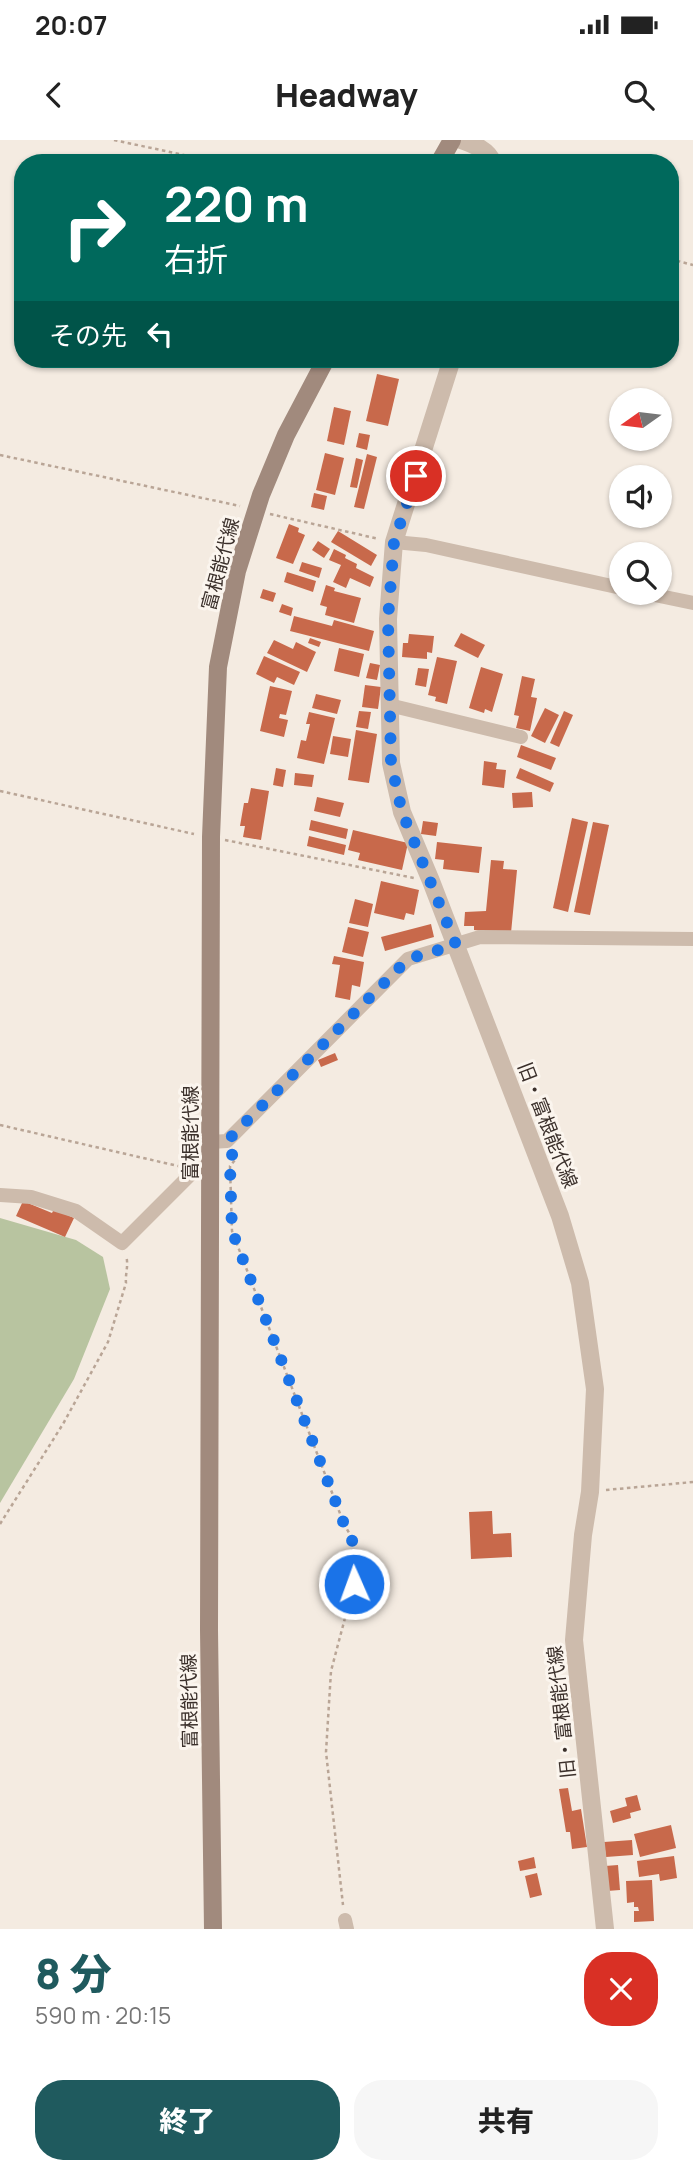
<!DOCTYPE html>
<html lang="ja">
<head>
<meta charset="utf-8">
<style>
  :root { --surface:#fff; --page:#f6f6f6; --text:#222; --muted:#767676; --accent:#1f5a5e }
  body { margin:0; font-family:Manrope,"Noto Sans JP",sans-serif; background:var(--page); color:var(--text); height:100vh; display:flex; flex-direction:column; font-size:26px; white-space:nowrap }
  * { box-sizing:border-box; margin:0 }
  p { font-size:23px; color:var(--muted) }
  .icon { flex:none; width:38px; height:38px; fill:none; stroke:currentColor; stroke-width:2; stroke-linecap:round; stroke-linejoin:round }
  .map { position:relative; height:1789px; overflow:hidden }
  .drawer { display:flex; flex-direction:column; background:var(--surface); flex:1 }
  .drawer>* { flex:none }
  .guide { position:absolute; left:14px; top:14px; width:665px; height:214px; border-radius:28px; box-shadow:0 2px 5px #0004; background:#00695c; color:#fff; overflow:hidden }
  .needle { width:46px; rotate:256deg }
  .fabs { position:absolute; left:609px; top:248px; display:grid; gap:14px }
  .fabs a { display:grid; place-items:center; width:63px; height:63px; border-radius:50%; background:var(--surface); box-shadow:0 2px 5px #0004; font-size:35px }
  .pin { position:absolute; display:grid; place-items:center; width:60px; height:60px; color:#fff; margin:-30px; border:4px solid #fff; border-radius:50%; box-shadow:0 2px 7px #0007 }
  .me { position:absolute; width:77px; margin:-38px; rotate:358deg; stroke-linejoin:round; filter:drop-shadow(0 0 5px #0008) }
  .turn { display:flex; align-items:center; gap:24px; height:147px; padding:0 35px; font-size:32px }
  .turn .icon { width:91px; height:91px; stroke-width:2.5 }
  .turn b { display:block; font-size:49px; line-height:60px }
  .then { display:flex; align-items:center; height:66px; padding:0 35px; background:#0003; gap:14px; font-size:26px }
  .round { display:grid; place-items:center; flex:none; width:74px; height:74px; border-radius:28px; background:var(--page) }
  .head { display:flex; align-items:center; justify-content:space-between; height:119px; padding:0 35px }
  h1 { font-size:42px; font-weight:800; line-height:52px; color:var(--accent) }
  .action { display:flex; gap:14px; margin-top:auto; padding:14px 35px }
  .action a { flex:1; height:80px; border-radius:28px; background:var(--accent); color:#fff; font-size:28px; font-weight:800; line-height:80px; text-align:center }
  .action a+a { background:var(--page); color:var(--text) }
  .status { display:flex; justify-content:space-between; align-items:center; height:49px; padding:0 35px; background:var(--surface); direction:ltr }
  .status svg { height:19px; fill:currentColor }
  header { display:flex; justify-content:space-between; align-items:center; height:91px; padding:0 35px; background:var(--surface); font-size:32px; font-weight:800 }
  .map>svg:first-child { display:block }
</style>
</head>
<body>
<div class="status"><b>20:07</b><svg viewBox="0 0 49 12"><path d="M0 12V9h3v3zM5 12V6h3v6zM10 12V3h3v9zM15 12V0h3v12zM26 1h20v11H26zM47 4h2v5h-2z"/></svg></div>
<header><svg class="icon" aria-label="back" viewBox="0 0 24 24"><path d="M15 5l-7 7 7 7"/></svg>Headway<svg class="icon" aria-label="search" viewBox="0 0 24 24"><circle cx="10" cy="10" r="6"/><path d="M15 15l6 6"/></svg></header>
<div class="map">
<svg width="693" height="1789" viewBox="0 0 693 1789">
  <rect width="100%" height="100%" fill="#f4ebe1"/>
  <polygon fill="#b8c4a0" points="0,1078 76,1100 103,1117 110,1149 74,1239 0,1363"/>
  <g fill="#c8694b">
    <polygon points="377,234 399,239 388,286 366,281"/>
    <polygon points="334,267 351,271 344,305 327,301"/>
    <polygon points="359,293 370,295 367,310 356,307"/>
    <polygon points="325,313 344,318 335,355 316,350"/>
    <polygon points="367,314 377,317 364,369 354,367"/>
    <polygon points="356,318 363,320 357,348 350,347"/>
    <polygon points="314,353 327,356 324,370 311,367"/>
    <polygon points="289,384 299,388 298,392 305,395 293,424 276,418"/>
    <polygon points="338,391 377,415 371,426 331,402"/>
    <polygon points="318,401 330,409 324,418 312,410"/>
    <polygon points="334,409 346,415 345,418 357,424 356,428 374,437 370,447 350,438 346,448 333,442 341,425 329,420"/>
    <polygon points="302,422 322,428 319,438 299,431"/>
    <polygon points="287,432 316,441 313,452 284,442"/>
    <polygon points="326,445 335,448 334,451 361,458 354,483 325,475 327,467 320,465"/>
    <polygon points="263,449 276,453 273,462 260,458"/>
    <polygon points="282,464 293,468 291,476 279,472"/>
    <polygon points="294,476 332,486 334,480 374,491 369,511 290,491"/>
    <polygon points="461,493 485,505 478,518 454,506"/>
    <polygon points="409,494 434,496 432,513 427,512 427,519 402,517 403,503 408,503"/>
    <polygon points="310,498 321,502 319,507 308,503"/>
    <polygon points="274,500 293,509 296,502 316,512 307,532 267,513"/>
    <polygon points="339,508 364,514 359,537 334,531"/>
    <polygon points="264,516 300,532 294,545 277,537 274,543 256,534"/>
    <polygon points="437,517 457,521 447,564 435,561 436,557 428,555"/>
    <polygon points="370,523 380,525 377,540 366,538"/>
    <polygon points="481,527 503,534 492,572 485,569 484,573 469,568"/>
    <polygon points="418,528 429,529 426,547 415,545"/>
    <polygon points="522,536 535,539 531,557 537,558 530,591 516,588 519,576 514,575"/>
    <polygon points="365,545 381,547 378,569 362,567"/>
    <polygon points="270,546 292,551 286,575 280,574 279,578 288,580 284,597 260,591"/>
    <polygon points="316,554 341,560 337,574 312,568"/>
    <polygon points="545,568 559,575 545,603 531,596"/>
    <polygon points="359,571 371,572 368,589 356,587"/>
    <polygon points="564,571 573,575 559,607 550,603"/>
    <polygon points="309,572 335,578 324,624 297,618 301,600 306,601 310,584 306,584"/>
    <polygon points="356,590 377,594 369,643 348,640"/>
    <polygon points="333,596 351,599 348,617 330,614"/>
    <polygon points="521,605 556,618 551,630 517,617"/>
    <polygon points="484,621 497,623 496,629 506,630 504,648 482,645"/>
    <polygon points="276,628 286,630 283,647 273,645"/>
    <polygon points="520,628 554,643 550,652 516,638"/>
    <polygon points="295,633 314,635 312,647 294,645"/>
    <polygon points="251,648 269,651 261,700 243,697 245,686 240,686 244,663 248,663"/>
    <polygon points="532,652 533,667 513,668 512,653"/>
    <polygon points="317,657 344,663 340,677 314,671"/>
    <polygon points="572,678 588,682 568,772 553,768"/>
    <polygon points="311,680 348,689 346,699 309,690"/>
    <polygon points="423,681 438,683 436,696 421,694"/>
    <polygon points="593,682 609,685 590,775 574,772"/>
    <polygon points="353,690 408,703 402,730 358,720 360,713 348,710"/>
    <polygon points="309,696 346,705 344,715 307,706"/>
    <polygon points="437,702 482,707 479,733 443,729 444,720 435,719"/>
    <polygon points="491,720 504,721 503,729 517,730 511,793 474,790 474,786 464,786 465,772 486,771"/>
    <polygon points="381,741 419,750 414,775 406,773 404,780 374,773"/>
    <polygon points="355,759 373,764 368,787 349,783"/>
    <polygon points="431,784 434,797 385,811 381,797"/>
    <polygon points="348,787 369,792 363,817 342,812"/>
    <polygon points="334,816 364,822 360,847 352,845 350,860 335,857 340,825 332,824"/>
    <polygon points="335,913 338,920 321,927 318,920"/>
    <polygon points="23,1061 52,1073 54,1069 74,1078 65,1097 16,1076"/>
    <polygon points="492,1371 493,1394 511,1393 512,1417 471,1419 469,1372"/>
    <polygon points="568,1648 572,1671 581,1669 587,1707 572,1709 570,1692 566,1692 559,1649"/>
    <polygon points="637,1655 641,1670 630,1673 631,1678 613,1683 610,1671 627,1666 625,1658"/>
    <polygon points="671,1685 676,1708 640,1717 634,1694"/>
    <polygon points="632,1700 633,1715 606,1717 604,1702"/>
    <polygon points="674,1716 677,1738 660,1741 659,1734 639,1737 637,1721"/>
    <polygon points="534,1717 536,1728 520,1731 518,1721"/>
    <polygon points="618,1725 620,1750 607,1751 605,1726"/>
    <polygon points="537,1733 542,1755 530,1758 525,1736"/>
    <polygon points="652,1740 654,1781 634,1782 634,1771 639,1771 638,1767 634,1767 634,1762 627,1763 626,1741"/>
  </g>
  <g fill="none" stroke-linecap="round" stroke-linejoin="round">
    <g stroke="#b9a596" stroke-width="2.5" stroke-dasharray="3.5 3.5" stroke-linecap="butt">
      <polyline points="114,0 221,23"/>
      <polyline points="670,119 693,125"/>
      <polyline points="0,315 240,366"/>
      <polyline points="270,374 379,399"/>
      <polyline points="0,651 194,694"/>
      <polyline points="225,700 414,738"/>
      <polyline points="0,985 178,1026"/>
      <polyline points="233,1014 235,1020 230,1026 232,1091 344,1384 352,1398 354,1444 331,1531 326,1612 343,1765"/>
      <polyline points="606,1350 693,1342"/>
      <path d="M0,1384L63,1284L108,1202L126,1143C125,1134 129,1125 126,1116"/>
    </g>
    <g stroke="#cdbbac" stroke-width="14">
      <polyline points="394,402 426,405 621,448"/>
      <polyline points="645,453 693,463"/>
      <polyline points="389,565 521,597"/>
      <polyline points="211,1002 227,1001 408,819 480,797 693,799"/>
      <polyline points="0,1055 31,1057 76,1071 122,1103 195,1030 210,1026"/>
      <polyline points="345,1780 347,1789"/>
    </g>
    <g stroke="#cdbbac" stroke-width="18">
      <path d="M461,0C473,4 489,10 493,23"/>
      <polyline points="452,219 394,402 388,479 391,623 402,672 431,741 560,1076 580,1143 595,1249 590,1352 583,1395 574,1500 605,1789"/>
    </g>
    <g stroke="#a18a7d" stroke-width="18">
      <polyline points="439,23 452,0"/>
      <polyline points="213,1789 209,1490 211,697 218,527 237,431 261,355 286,295 326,219"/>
    </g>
  </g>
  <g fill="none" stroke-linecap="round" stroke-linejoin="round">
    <polyline stroke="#1a73e8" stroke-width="12" stroke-dasharray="0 21.6" points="354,1444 352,1398 344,1384 232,1091 230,1026 234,1020 227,1001 408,819 456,805 402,672 391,623 388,479 394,402 416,336"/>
  </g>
  <g text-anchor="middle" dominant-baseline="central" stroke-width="6" stroke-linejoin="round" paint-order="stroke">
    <g font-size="19" fill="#3b302b" stroke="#fbf5ee">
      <text transform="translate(220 424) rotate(-75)">富根能代線</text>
      <text transform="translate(548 985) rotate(69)">旧・富根能代線</text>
      <text transform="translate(190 993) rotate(-90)">富根能代線</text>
      <text transform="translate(189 1561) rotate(-91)">富根能代線</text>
      <text transform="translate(561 1572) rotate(-96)">旧・富根能代線</text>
    </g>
  </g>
</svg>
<div class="fabs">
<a><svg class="needle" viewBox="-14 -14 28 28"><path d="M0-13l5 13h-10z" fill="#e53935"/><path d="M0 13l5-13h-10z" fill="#767676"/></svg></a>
<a><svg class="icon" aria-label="sound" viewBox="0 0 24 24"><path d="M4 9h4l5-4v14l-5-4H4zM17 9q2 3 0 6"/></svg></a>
<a><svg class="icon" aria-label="search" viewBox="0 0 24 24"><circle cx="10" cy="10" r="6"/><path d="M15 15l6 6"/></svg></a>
</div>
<div class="pin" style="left:416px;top:336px;background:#d93025"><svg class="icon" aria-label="arrive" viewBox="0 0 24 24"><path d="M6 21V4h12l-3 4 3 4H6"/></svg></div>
<svg class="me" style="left:354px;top:1444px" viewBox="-20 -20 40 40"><circle r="17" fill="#1a73e8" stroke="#fff" stroke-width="3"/><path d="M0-11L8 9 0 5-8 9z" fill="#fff"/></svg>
<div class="guide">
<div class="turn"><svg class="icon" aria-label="right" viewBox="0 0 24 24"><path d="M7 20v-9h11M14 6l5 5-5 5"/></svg><div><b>220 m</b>右折</div></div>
<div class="then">その先<svg class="icon" aria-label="left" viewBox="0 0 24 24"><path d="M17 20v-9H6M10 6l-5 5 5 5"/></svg></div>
</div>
</div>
<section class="drawer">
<div class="head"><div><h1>8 分</h1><p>590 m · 20:15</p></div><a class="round" style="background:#d93025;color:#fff"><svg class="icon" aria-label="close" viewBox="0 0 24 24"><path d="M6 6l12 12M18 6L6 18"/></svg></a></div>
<div class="action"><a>終了</a><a>共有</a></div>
</section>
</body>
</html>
